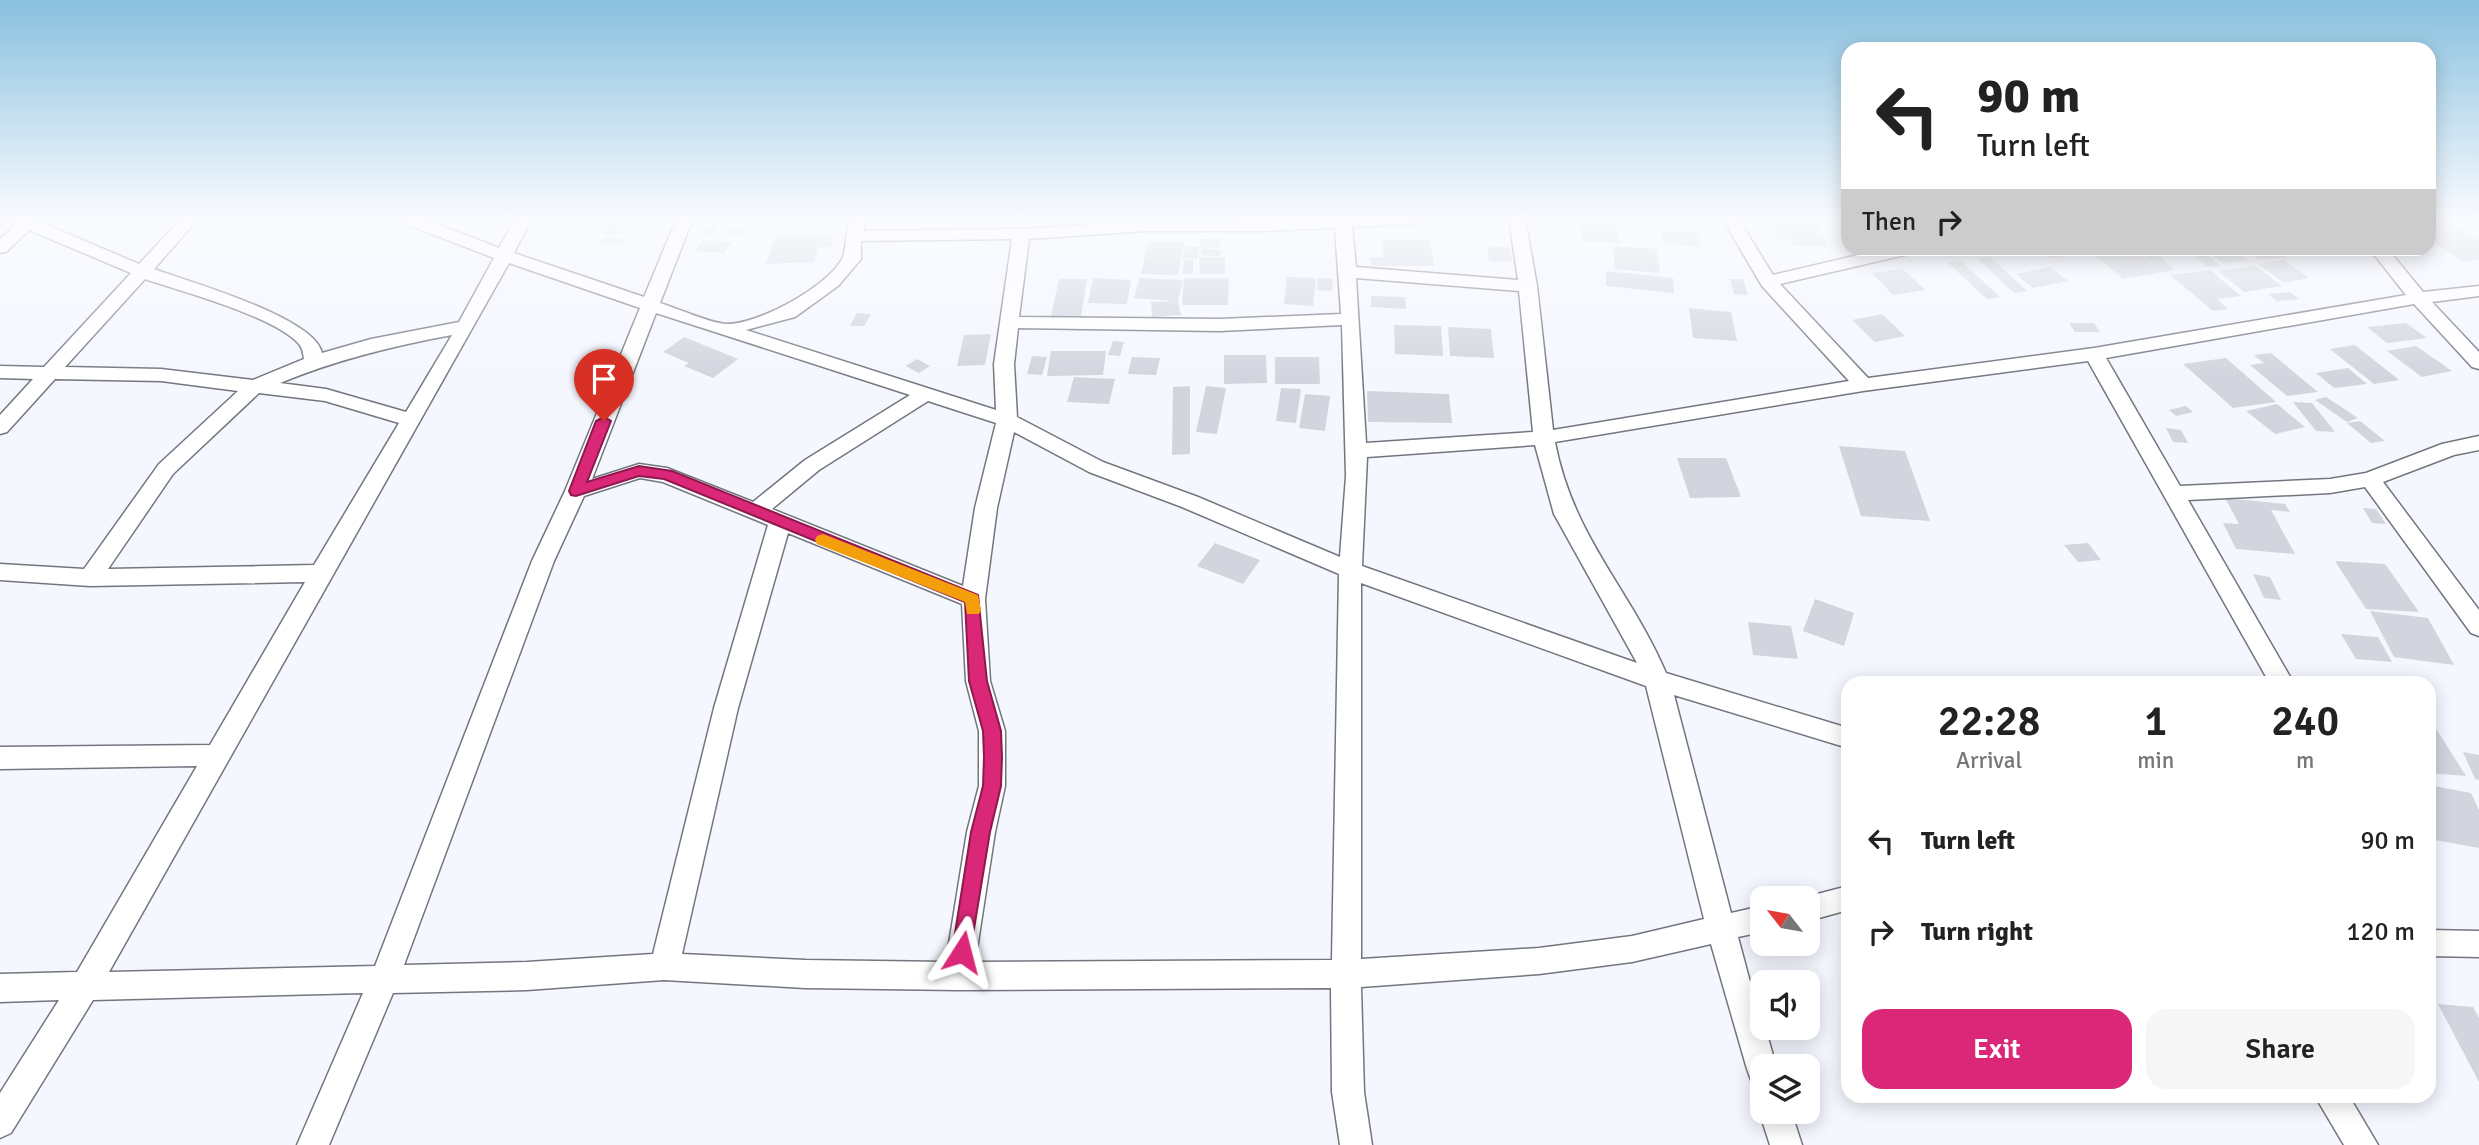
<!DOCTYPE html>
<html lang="en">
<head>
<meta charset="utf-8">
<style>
  :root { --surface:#fff; --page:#f6f6f6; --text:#222; --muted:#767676; --accent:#db2777 }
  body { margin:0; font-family:Signika,sans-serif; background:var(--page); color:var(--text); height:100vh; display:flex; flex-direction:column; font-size:26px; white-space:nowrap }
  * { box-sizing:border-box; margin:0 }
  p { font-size:23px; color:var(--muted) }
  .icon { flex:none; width:38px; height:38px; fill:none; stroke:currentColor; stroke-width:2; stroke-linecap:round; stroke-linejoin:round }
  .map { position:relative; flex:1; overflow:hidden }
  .sheet { position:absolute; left:1841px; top:676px; width:595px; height:427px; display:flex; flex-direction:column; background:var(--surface); border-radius:21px; box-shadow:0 4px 18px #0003 }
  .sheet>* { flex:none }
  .hud { position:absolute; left:1841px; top:42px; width:595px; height:214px; border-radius:21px; box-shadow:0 4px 18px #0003; background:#fff; color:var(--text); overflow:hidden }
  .needle { width:46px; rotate:301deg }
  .buttons { position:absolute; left:1750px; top:886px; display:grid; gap:14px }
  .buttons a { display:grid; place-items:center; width:70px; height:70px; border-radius:14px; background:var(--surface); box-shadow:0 4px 18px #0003; font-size:35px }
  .pin { position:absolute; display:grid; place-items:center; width:60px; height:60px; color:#fff; margin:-72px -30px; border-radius:50% 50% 50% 0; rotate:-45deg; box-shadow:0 0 7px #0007 }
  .pin .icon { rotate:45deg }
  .me { position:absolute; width:77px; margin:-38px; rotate:9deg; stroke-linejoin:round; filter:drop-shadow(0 0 5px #0008) }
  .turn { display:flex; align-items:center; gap:24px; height:147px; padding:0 21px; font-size:32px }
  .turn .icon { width:91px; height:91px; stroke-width:2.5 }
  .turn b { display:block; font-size:49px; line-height:60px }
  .then { display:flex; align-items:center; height:66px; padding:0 21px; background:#0003; gap:14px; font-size:26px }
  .eta { display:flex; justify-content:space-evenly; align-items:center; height:119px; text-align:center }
  .eta b { font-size:42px; font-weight:600; line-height:49px }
  .action { display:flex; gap:14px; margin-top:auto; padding:14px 21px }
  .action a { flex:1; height:80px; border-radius:21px; background:var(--accent); color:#fff; font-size:28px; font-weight:600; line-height:80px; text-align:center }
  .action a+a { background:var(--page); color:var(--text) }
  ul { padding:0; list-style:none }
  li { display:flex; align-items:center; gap:21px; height:91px; padding:0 21px }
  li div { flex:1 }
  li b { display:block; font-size:26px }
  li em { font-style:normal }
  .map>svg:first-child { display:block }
</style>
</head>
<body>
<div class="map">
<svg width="2479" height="1145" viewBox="0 0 2479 1145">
  <rect width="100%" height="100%" fill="#f5f7ff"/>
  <g fill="#d2d5de">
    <polygon points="612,218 624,218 622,222 628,221 621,234 602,234"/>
    <polygon points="955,218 974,218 971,224 952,223"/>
    <polygon points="1590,218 1652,219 1655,232 1617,231 1620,243 1583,241 1580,221 1591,222"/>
    <polygon points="1772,218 1818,221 1828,247 1793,245 1791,239 1778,238"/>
    <polygon points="761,220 772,221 764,234 753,233"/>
    <polygon points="2449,220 2479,239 2479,259 2463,262 2429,239 2429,223"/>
    <polygon points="718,224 716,235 703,236 705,226"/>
    <polygon points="729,228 749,229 745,236 726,235"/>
    <polygon points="1661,230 1696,232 1700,246 1664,244"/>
    <polygon points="834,233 831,247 818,247 814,262 766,264 776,235"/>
    <polygon points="604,237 627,239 622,245 599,243"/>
    <polygon points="1220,238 1221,247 1201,248 1200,239"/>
    <polygon points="1382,239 1430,240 1434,266 1371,266 1370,257 1384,257"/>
    <polygon points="703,240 732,242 724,253 695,251"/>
    <polygon points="1148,241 1184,242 1178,275 1141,274"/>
    <polygon points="1186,246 1200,247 1197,259 1182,258"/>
    <polygon points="1487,246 1510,247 1512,262 1489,261"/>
    <polygon points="1613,246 1657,249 1660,273 1615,269"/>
    <polygon points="1202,248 1222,250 1219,257 1200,255"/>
    <polygon points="2060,248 2068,255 2051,258 2041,251"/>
    <polygon points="2151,248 2174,270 2123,279 2094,254 2132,249 2156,268 2136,249"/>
    <polygon points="2201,248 2231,248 2247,260 2224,264"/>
    <polygon points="2248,248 2277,248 2287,258 2257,259"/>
    <polygon points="2208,255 2220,266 2207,267 2195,256"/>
    <polygon points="1199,257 1225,257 1225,274 1200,274"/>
    <polygon points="1990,257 2027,291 2014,293 1978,259"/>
    <polygon points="1184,260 1193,260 1193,274 1182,274"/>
    <polygon points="2283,260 2309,278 2284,283 2258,264"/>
    <polygon points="1961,261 2000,297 1987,299 1948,263"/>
    <polygon points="2256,266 2282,286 2244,292 2218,271"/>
    <polygon points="2050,267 2068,281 2033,288 2016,274"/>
    <polygon points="1903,269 1925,290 1893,295 1872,273"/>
    <polygon points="2210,270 2241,296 2217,299 2228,309 2213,311 2170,275"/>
    <polygon points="1606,271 1673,278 1674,293 1606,286"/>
    <polygon points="1287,277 1316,278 1313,306 1284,304"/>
    <polygon points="1093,278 1131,280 1127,304 1088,303"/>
    <polygon points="1140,278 1183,280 1178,301 1181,315 1152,317 1151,302 1173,301 1134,298"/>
    <polygon points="1184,278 1229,278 1228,305 1182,305"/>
    <polygon points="1318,278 1333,279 1332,291 1317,290"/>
    <polygon points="1059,279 1087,279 1081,316 1051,316"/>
    <polygon points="1730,279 1743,279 1748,295 1734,294"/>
    <polygon points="2290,292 2299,299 2277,301 2268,294"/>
    <polygon points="1371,296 1405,297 1406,309 1371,307"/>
    <polygon points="1689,308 1731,312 1737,341 1693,338"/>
    <polygon points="857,313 871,314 864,326 850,326"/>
    <polygon points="1882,314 1905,336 1875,342 1852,320"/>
    <polygon points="2069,323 2094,323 2100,332 2075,332"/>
    <polygon points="2406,323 2427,338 2387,343 2367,327"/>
    <polygon points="1394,325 1441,326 1443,356 1395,354"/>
    <polygon points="1448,327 1491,329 1494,358 1450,356"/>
    <polygon points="991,334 985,365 957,366 964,335"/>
    <polygon points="684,337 738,359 713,378 684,366 689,363 663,352"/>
    <polygon points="1113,341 1124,342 1120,356 1108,355"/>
    <polygon points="2355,345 2399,380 2374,384 2330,349"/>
    <polygon points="2416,346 2452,371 2422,377 2387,351"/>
    <polygon points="1051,351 1106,351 1103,375 1047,376"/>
    <polygon points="2271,353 2318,392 2287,396 2250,365 2264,363 2254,355"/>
    <polygon points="1224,355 1266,355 1267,383 1224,384"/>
    <polygon points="1032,356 1047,357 1042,375 1027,374"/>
    <polygon points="1132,357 1160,358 1156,375 1128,374"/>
    <polygon points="1275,357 1319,357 1320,384 1275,384"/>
    <polygon points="2226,358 2276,402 2233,408 2183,364"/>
    <polygon points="917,359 930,366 919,373 906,366"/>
    <polygon points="2348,368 2367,384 2334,388 2316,373"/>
    <polygon points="1074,377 1115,379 1109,404 1067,402"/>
    <polygon points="1190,386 1190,454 1172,455 1173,387"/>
    <polygon points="1206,386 1226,388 1217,434 1196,432"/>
    <polygon points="1281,388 1301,389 1296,423 1276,421"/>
    <polygon points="1367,391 1449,394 1452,423 1368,422"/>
    <polygon points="1305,394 1330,396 1325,431 1299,428"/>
    <polygon points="2326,397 2358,418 2347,422 2315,400"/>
    <polygon points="2293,402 2312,403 2335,432 2316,431"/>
    <polygon points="2277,404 2305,427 2275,434 2246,411"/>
    <polygon points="2186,406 2193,412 2176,416 2169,410"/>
    <polygon points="2360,421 2385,441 2371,443 2347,423"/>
    <polygon points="2166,428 2181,430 2188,443 2173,442"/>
    <polygon points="1839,446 1905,451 1930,521 1861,516"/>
    <polygon points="1677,458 1726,458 1741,497 1690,498"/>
    <polygon points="2225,498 2285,504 2290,512 2271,510 2295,554 2236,549 2223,523 2239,524"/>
    <polygon points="2363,508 2376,509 2386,524 2372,523"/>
    <polygon points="1215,543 1260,560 1243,584 1197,566"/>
    <polygon points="2088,543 2101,560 2078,562 2064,545"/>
    <polygon points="2335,561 2385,564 2419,612 2366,609"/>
    <polygon points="2253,574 2270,577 2281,600 2264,598"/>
    <polygon points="1815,599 1854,613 1844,646 1803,631"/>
    <polygon points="2370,611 2428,618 2454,665 2394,657"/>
    <polygon points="1748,622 1791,626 1798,659 1753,655"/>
    <polygon points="2341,634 2378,637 2392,662 2356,659"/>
    <polygon points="2429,727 2435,727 2466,776 2429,773"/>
    <polygon points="2463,752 2479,755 2479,780 2475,779"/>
    <polygon points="2429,785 2471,793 2479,810 2479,848 2435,840 2429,824"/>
    <polygon points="2438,1004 2473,1007 2479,1018 2479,1082"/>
  </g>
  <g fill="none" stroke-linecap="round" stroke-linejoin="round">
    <g stroke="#74767f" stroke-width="3">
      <g id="minor">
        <path d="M6,218L33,219L139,264L182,218H199L154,269C189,282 315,317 322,353L371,339L459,322L494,258L401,222L399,218H421L499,248L516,218H532L514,253L644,297L677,218H693L660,303C676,308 713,324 727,324C759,324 827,287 842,259C846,253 846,228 850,218H866L863,231L1021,229L1146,221L1434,218L1432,222L1426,223L1352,227L1356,267L1518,280L1509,218H1525L1537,286L1553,430L1849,381L1762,286L1722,218H1738L1773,275L1888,248H1920L1918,252L1780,284L1868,378L2094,348L2406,295L2369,248H2387L2423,292L2479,286V296L2432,302L2479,352V369L2472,367L2414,304L2106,358L2180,486L2330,479L2366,473L2442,444L2479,436V450L2454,455L2383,482L2479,610V636L2471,633L2365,487L2330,493L2188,500L2293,682H2269L2088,361L1863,391L1555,442C1573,537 1630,589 1666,673L1848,728V748L1674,695L1731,913L1762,906V932L1738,937L1762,1027H1765L1776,1066H1762V1084L1751,1080L1747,1069L1711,944L1632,962L1539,974L1361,987L1364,1092L1372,1145H1340L1332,1092L1331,988L958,990L805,988L664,980L527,990L393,993L329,1145H297L363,993L93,1000L11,1133L0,1138V1093L59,1000L0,1002V974L77,972L197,766L0,769V747L210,745L305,582L90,586L0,580V564L84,569L159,464L238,391L161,381L55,379L7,432L0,434V415L33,379L0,378V366L44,367L131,273L29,230L6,252L0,253V239L15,225ZM1335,228L1341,314L1220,319L1019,317L1029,239L1146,231H1266ZM1012,239L994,364L996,410L746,330L795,317L838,286L861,259V241ZM509,263L640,308L565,491L532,561L375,966L109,972ZM1356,278L1519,291L1533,432L1366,443ZM145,279C183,292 274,316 299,344C303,349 303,353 304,359L253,380L161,369L65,367ZM656,313L910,395L805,460L753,502L667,468L639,464L592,479ZM1342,325L1346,476L1340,557L1198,497L1103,462L1017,417L1014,364L1018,328L1220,331ZM452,335L406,412L326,389L280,383C336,360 392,346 452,335ZM259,393L325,401L399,423L314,565L108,569L173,474ZM928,401L996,423L975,508L963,586L772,509L819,470ZM1014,432L1089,472L1182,507L1339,574L1332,960L975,962L995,832L1005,786V731L990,681L985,599L997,508ZM1535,445L1554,514L1637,663L1362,566L1367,457ZM640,478L663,482L768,525L714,708L653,954L527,962L404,965L554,561L584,496ZM788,533L962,604L966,681L979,731V786L967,832L946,962L805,960L682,954L738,708ZM1361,583L1646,686L1704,919L1632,936L1539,948L1361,959Z"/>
        <polygon points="1848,886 1848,910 1808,921 1808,898 1802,898"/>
        <polygon points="2429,930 2479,931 2479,957 2429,956"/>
        <polygon points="2315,1096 2349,1096 2378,1145 2344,1145"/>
        <polygon points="1762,1104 1762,1111 1791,1111 1802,1145 1770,1145 1759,1111"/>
      </g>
    </g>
    <use href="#minor" fill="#fff" fill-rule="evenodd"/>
  </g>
  <linearGradient id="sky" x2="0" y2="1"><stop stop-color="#88c0df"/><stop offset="0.58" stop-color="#fafbff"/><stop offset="1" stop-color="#fafbff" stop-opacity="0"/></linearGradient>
  <rect width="2479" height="378" fill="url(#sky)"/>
  <polygon fill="#db2777" stroke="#8e194d" stroke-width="2" points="604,417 611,421 587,482 639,466 672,471 978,595 987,681 1001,731 1002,757 1001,786 990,832 969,959 962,961 955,959 952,952 971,832 983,786 984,757 983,731 969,681 965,602 664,479 639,476 576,496 571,495 569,491 596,421"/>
  <polygon fill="#f59e0b" points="823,534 978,595 981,610 979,614 967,614 965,602 817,544 815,540 817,536"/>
</svg>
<div class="buttons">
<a><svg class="needle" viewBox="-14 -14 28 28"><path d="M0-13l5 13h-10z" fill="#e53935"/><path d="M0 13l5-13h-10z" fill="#767676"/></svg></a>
<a><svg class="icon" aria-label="sound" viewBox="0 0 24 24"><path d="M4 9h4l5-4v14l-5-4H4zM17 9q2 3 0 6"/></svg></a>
<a><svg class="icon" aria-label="layers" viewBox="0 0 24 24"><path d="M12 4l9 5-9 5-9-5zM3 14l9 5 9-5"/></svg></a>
</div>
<div class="pin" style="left:604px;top:421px;background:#d93025"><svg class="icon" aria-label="arrive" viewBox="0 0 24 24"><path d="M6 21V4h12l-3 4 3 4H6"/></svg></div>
<svg class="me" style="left:962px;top:952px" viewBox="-20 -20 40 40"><path d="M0-17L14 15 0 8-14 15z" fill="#db2777" stroke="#fff" stroke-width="4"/></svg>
<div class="hud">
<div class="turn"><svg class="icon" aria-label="left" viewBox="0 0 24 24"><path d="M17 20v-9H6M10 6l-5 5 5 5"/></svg><div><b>90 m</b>Turn left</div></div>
<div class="then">Then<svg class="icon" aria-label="right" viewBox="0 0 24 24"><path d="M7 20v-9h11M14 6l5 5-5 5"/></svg></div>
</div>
<section class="sheet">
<div class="eta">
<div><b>22:28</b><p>Arrival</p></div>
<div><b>1</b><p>min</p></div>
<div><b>240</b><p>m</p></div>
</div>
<ul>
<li><svg class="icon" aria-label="left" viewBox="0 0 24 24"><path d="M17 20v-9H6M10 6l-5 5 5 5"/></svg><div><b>Turn left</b></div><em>90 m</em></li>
<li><svg class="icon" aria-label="right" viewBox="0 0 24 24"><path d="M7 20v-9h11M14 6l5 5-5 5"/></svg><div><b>Turn right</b></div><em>120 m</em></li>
</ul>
<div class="action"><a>Exit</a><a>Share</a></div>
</section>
</div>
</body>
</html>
